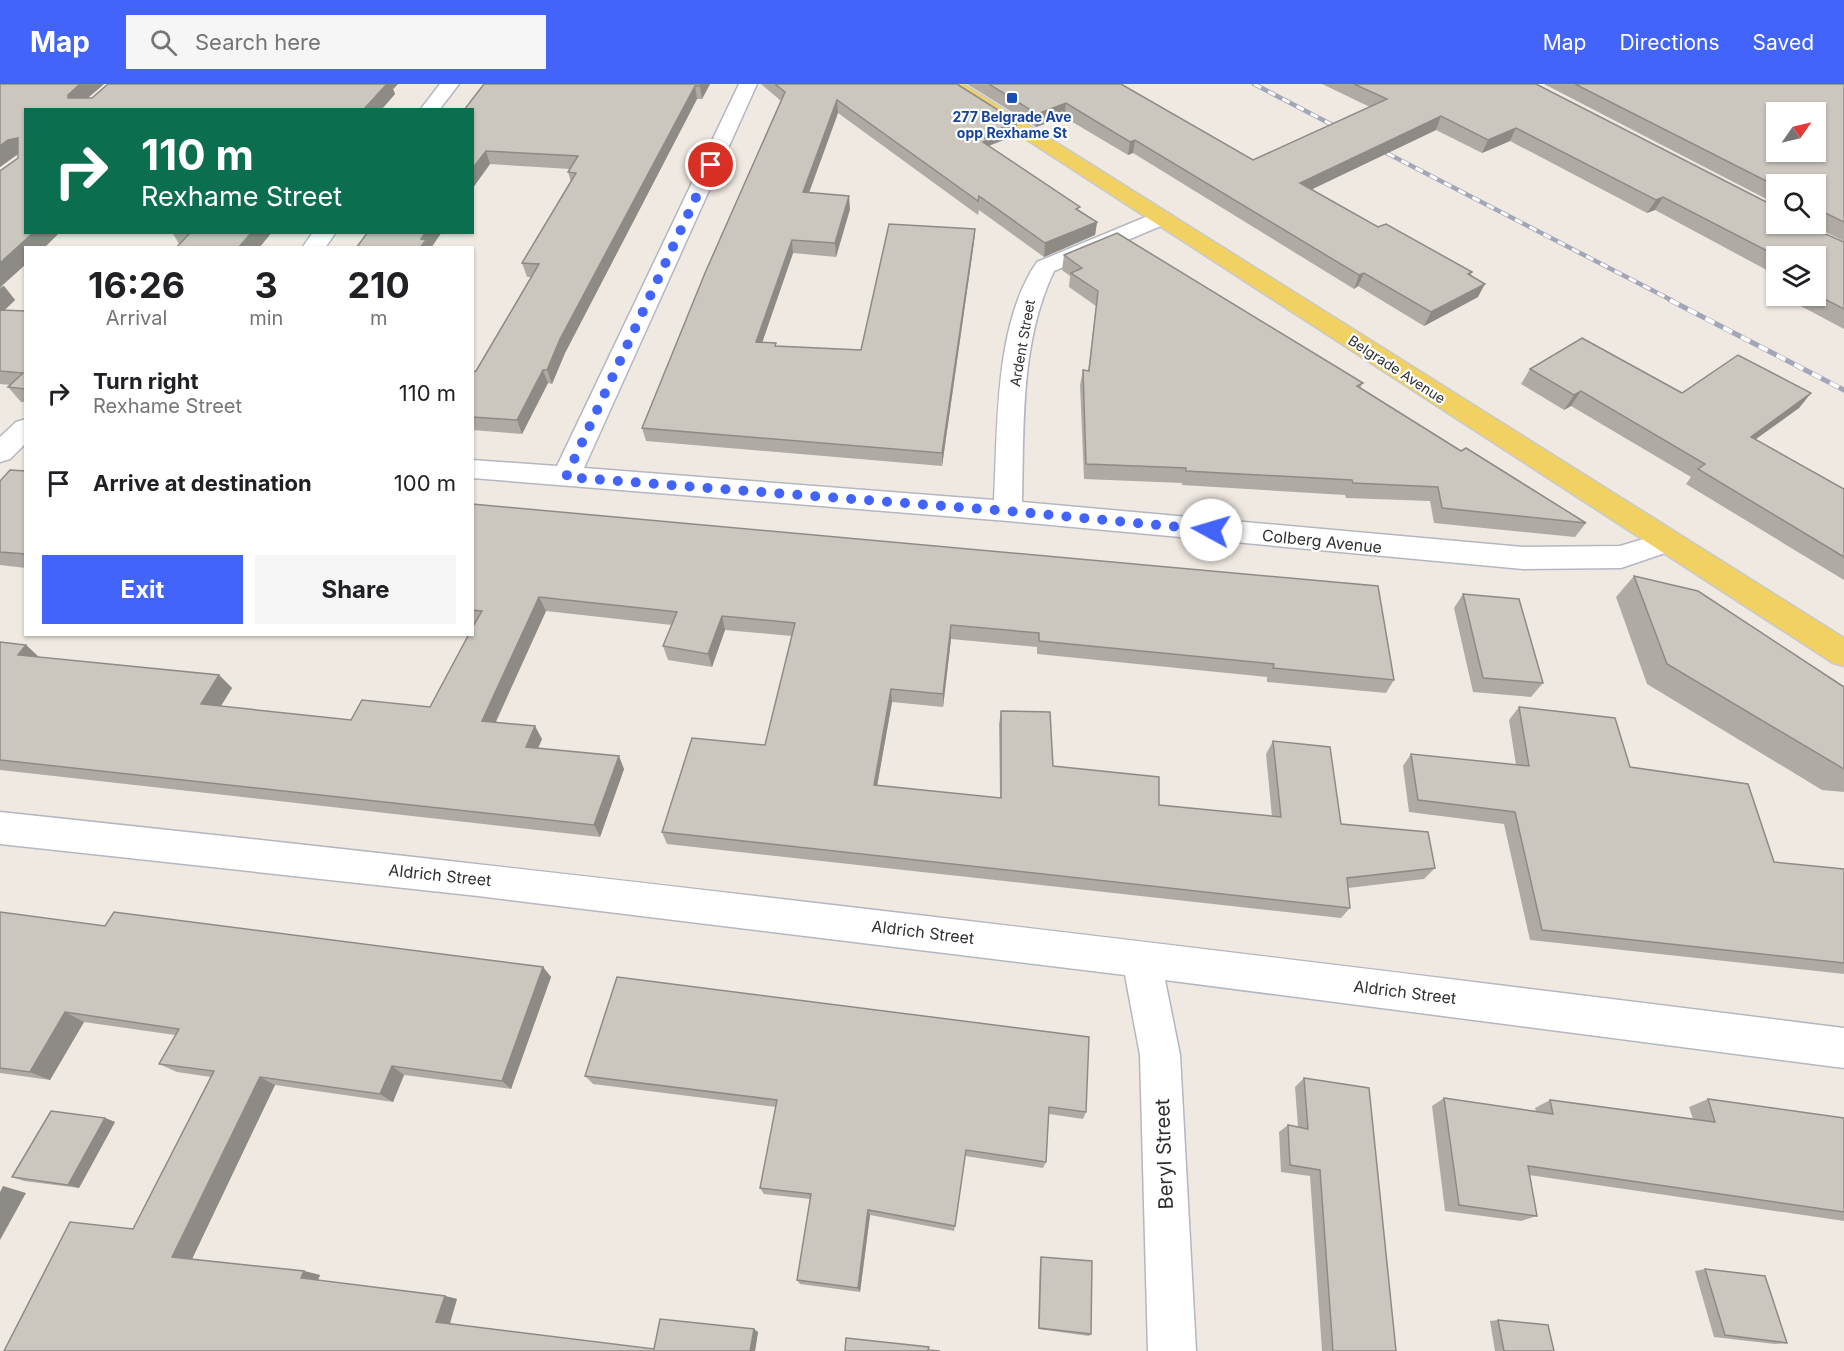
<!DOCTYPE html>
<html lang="en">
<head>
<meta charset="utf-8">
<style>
  :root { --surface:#fff; --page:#f6f6f6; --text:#202124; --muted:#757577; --accent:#4264fb }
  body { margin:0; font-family:Inter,sans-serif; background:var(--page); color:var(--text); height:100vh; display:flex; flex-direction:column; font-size:22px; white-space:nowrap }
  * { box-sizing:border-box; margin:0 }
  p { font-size:20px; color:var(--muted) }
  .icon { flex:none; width:33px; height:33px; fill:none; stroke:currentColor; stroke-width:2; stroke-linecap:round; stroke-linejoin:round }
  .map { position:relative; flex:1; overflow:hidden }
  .side { position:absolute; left:24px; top:162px; width:450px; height:390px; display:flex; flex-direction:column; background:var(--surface); border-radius:0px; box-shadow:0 2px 4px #0004 }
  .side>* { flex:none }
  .top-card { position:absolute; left:24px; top:24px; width:450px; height:126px; border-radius:0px; box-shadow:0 2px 4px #0004; background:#0b6e4f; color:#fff; overflow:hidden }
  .needle { width:39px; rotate:56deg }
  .tools { position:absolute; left:1766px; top:18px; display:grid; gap:12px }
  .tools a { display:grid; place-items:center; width:60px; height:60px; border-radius:0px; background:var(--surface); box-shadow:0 2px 4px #0004; font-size:30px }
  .pin { position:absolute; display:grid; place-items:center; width:51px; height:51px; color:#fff; margin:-26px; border:3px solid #fff; border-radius:50%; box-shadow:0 2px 6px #0007 }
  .me { position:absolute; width:66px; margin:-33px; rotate:276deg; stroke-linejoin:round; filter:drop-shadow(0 0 4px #0008) }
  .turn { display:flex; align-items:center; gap:21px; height:126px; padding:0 18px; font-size:27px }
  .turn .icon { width:78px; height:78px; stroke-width:2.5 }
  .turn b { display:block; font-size:42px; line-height:51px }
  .eta { display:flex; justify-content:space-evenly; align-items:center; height:102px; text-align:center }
  .eta b { font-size:36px; font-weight:700; line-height:42px }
  .cta { display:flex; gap:12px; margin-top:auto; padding:12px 18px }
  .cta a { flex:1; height:69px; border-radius:0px; background:var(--accent); color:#fff; font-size:24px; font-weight:700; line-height:69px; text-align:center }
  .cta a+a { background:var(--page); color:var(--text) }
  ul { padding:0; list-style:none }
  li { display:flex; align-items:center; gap:18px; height:90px; padding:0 18px }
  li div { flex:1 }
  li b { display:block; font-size:22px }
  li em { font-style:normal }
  header { display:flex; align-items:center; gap:36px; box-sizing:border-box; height:84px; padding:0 30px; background:var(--accent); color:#fff }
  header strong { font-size:28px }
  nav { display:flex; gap:33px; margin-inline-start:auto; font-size:21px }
  .search { width:420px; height:54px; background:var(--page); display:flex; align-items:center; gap:15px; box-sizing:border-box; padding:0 21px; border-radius:0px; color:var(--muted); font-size:22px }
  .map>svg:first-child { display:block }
</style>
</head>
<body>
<header>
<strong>Map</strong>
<div class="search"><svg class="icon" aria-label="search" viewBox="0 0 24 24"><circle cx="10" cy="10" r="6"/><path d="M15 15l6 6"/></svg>Search here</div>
<nav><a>Map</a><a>Directions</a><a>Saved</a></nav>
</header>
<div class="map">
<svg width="1844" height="1267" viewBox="0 0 1844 1267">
  <rect width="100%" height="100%" fill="#efe9e1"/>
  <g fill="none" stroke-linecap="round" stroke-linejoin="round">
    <g stroke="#b4b7c1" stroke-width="3">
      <g id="minor">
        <polygon points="440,0 459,0 439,26 420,26"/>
        <path d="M739,0H757L584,384L994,416C998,343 994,240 1037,178L1160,127L1168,129L1171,134L1168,139L1054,187C1020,258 1024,341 1022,418L1523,463L1620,462L1667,448L1677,451L1682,458L1677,465L1621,484L1523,485L1008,437L472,394V376L557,382Z"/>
        <polygon points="313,148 336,148 325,164 302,164"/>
        <polygon points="26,335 26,359 10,375 0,378 0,353 16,338"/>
        <path d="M0,728C616,793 1230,867 1844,944V984L1165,896L1180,971L1196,1267H1148L1140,971L1125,891L478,812L0,760Z"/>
      </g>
    </g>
    <g stroke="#c9c9c9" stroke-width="3">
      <polygon id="major" points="941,0 963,0 1844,554 1844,582 1833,579"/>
    </g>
    <use href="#minor" fill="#fff" fill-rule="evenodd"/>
    <use href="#major" fill="#f2d163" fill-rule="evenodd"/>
    <g stroke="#a3a6b8" stroke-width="4.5">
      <g id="rail-far1">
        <polyline points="1254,0 1346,48"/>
        <polyline points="1373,62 1673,217"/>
      </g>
    </g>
    <g stroke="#a3a6b8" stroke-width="5">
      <polyline id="rail" points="1670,216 1844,306"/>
    </g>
    <use href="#rail-far1" stroke="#fff" stroke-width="3" stroke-dasharray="8" stroke-linecap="butt"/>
    <use href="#rail" stroke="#fff" stroke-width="4" stroke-dasharray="10" stroke-linecap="butt"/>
  </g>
  <g fill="#afaba4">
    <polygon points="0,0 104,0 88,14 92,14 108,0 398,0 393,5 395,10 381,26 26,26 26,148 60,148 44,164 26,164 26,180 2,202 4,202 15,216 5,226 26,227 26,318 21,318 8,303 11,301 0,300 0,87 18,74 18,70 0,83"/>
    <polygon points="484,0 710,0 702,15 697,15 565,269 552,300 548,299 522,350 472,346 472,288 476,287 531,193 527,193 522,179 571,98 568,88 570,85 490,80 472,105 472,26"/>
    <polygon points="761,0 957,0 1017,38 1016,51 989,62 1080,127 1097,138 1095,151 1044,173 979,126 978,131 838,29 809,109 850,125 836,173 793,169 762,258 776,262 861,266 975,145 974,158 942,382 646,357 642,344 781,17"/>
    <polygon points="967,0 1121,0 1253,76 1370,23 1322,0 1536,0 1776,140 1844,158 1844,245 1782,212 1815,212 1815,172 1776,172 1776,191 1655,126 1647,129 1510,57 1482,69 1436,46 1311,105 1378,143 1472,188 1471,191 1478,213 1424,242 1358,202 1354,205 1133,69 1128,71 1064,33 1036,43"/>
    <polygon points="1544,0 1844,0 1844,157 1809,140 1815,140 1815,100 1776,100 1776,120"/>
    <polygon points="172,148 272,148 259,164 176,164 179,160"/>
    <polygon points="1064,171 1363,299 1360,304 1461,367 1586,439 1575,453 1434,439 1430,417 1346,414 1345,411 1182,401 1182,399 1084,395 1080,301 1083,286 1088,287 1096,222 1069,203 1070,192 1062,186"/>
    <polygon points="1776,194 1776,208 1768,204"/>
    <polygon points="1530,285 1682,309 1811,309 1799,324 1755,355 1844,405 1844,496 1686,400 1691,393 1571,322 1564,326 1521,300"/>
    <polygon points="26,387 26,484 0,481 0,397"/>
    <polygon points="472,420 1394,596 1386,609 1267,598 1267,593 1037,570 1037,563 951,555 943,623 892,618 877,701 1000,714 999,640 1001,627 1053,682 1159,721 1272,733 1266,670 1273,657 1341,740 1435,784 1424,795 1348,804 1350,824 1341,834 667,760 662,748 765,661 792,552 725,546 712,583 668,576 663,562 672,541 546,527 496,638 542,655 538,664 624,685 600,753 0,686 0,558 26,561 39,573 219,591 232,604 221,622 351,636 430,623 475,539 472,539"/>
    <polygon points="1634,492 1844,603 1844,708 1822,706 1647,600 1616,513"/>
    <polygon points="1463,510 1543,599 1531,613 1473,608 1454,524"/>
    <polygon points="1519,623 1630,683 1774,778 1844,785 1844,890 1530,856 1504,740 1409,728 1403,682 1411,670 1516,681 1509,636"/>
    <polygon points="0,828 105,842 543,883 551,893 511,1005 404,991 393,1018 275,1001 192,1175 304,1187 320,1191 318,1196 445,1212 457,1215 450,1240 654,1265 758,1248 755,1267 4,1267 133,1145 211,993 177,988 159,980 175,951 84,938 50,996 0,989"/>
    <polygon points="617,893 1086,1028 1083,1035 1049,1030 1046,1078 1043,1084 965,1072 954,1147 870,1131 860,1208 800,1200 797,1196 810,1115 764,1110 760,1104 776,1023 593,1000 585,992"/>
    <polygon points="1304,994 1396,1267 1322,1267 1310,1092 1281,1088 1279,1048 1288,1041 1298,1043 1295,1003"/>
    <polygon points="1444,1014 1536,1027 1535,1024 1550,1016 1693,1035 1689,1023 1708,1015 1842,1034 1844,1033 1844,1137 1529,1091 1537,1132 1521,1137 1445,1127 1432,1022"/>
    <polygon points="105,1034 115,1038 79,1104 24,1097 12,1093"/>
    <polygon points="1041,1173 1091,1250 1089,1252 1038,1245 1040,1175"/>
    <polygon points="1705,1185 1787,1259 1775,1260 1714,1253 1695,1187"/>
    <polygon points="1498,1236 1554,1267 1495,1267 1490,1237"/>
  </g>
  <g fill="#8e8b86">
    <polygon points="80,0 104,0 76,24 68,14 68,11"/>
    <polygon points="386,0 398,0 393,5 395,10 381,26 363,26"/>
    <polygon points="701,0 710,0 702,15 700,2"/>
    <polygon points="695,2 697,15 565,269 552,300 547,286 560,255"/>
    <polygon points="837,16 838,29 804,122 803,108"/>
    <polygon points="1066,19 1064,33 1036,43 1037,30"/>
    <polygon points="1441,32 1436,46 1296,113 1300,99"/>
    <polygon points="1017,38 1016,51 980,65 981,52"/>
    <polygon points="1516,44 1510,57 1482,69 1488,56"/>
    <polygon points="18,54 18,70 0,83 0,62 8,56"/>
    <polygon points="1135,56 1133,69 1128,71 1130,58"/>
    <polygon points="486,67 490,80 472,105 472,85"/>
    <polygon points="849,112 850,125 836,173 835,159"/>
    <polygon points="1663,113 1655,126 1647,129 1656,116"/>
    <polygon points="1097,138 1095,151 1044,173 1045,159"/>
    <polygon points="975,145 974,158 942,382 942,369"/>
    <polygon points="34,148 60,148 44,164 26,164 26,180 0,203 0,179"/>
    <polygon points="252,148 272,148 259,164 238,164"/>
    <polygon points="426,148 442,148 431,164 420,164 421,155"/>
    <polygon points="792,156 793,169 758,271 756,258"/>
    <polygon points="1364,189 1358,202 1354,205 1359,191"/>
    <polygon points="1485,200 1478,213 1424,242 1431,228"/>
    <polygon points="4,202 15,216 0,230 0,205"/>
    <polygon points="543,286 548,299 522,350 517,336"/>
    <polygon points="1581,307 1571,322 1564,326 1574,311"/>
    <polygon points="1811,309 1799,324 1738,368 1751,353"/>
    <polygon points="539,513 546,527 490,650 482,637"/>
    <polygon points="722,532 725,546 712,583 708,570"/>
    <polygon points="951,541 951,555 943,623 943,610"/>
    <polygon points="26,561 41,575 18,571"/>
    <polygon points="219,591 232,604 214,633 201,620"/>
    <polygon points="891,605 892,618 875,714 874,701"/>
    <polygon points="535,642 542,655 533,676 526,663"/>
    <polygon points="619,672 624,685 600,753 594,741"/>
    <polygon points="543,883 551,893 511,1005 502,997"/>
    <polygon points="65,928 84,938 50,996 30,988"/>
    <polygon points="392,982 404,991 393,1018 380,1010"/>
    <polygon points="260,993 275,1001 191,1177 172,1173"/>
    <polygon points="105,1034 115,1038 79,1104 68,1101"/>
    <polygon points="3,1102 26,1109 0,1156 0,1108"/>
    <polygon points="868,1126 870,1131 860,1208 858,1204"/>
    <polygon points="304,1187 320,1191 317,1198 301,1194"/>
    <polygon points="445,1212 457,1215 449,1241 436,1238"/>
    <polygon points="754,1245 758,1248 755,1267 750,1267"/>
  </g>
  <g fill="#cbc7bf" stroke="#8e8b86" stroke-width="1.5" fill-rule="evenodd">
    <polygon points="0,0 80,0 68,11 68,14 92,14 108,0 387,0 363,26 26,26 26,148 34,148 0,179 0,87 18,74 18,54 8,56 0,62"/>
    <polygon points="484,0 701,0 700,2 695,2 560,255 547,286 543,286 517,336 472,333 472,288 476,287 539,180 522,179 576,89 568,88 578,72 486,67 472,85 472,26 464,26"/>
    <polygon points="775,0 957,0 1017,38 981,52 987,56 983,58 1080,123 1076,125 1097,138 1045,159 979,112 978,117 837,16 803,108 849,112 835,159 792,156 756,258 776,259 775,262 861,266 889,140 975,145 942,369 642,344 705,189 785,8"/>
    <polygon points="989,0 1121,0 1253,76 1387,15 1354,0 1536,0 1776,123 1776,140 1803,140 1844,158 1844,225 1815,210 1815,172 1777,172 1663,113 1656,116 1516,44 1488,56 1441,32 1300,99 1378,143 1386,140 1472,188 1468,190 1485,200 1431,228 1364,189 1359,191 1135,56 1130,58 1066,19 1037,30"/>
    <path d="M1575,0H1844V138L1815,124V100H1776V102ZM1776,28H1815V68H1776Z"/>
    <polygon points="186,148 252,148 238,164 176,164 190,149"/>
    <polygon points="368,148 426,148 421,155 426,156 420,164 356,164"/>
    <polygon points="1117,149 1363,299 1357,302 1461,367 1466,364 1586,439 1442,424 1438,403 1353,399 1352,396 1186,387 1186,384 1086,380 1083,286 1089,287 1098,207 1071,189 1082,184 1064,171"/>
    <polygon points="0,226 26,227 26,305 8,303 23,289 0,287"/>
    <polygon points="1582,254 1682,309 1738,271 1811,309 1751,353 1844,405 1844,473 1698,385 1705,380 1581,307 1574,311 1530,285"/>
    <polygon points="10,386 26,387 26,470 0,468 0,397"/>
    <polygon points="472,420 1378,502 1394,596 1273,584 1274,580 1039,557 1039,549 951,541 943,610 891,605 874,701 1001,714 1001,627 1050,628 1053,682 1159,693 1159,721 1281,733 1273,657 1330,663 1341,740 1428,748 1435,784 1347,794 1350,824 662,748 692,654 765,661 795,539 722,532 708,570 663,562 677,528 539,513 482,637 535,642 526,663 619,672 594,741 0,676 0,558 26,561 18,571 219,591 201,620 351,636 362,616 430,623 469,550 472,550 472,544 482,527 472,526"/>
    <polygon points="1634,492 1698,507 1844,603 1844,685 1667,580"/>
    <polygon points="1463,510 1519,515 1543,599 1483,594"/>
    <polygon points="1519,623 1615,634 1630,683 1748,700 1774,778 1844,785 1844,879 1542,846 1515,728 1418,716 1411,670 1529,682"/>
    <polygon points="0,828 105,842 114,828 543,883 502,997 392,982 380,1010 260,993 172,1173 304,1187 301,1194 445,1212 436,1238 654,1265 660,1235 754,1245 750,1267 4,1267 70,1138 133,1145 214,987 159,980 179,945 65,928 30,988 0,984"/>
    <polygon points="617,893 1089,953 1086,1028 1049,1023 1046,1078 966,1066 955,1142 868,1126 858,1204 797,1196 811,1110 760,1104 777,1016 585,992"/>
    <polygon points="1304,994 1369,1004 1396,1267 1333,1267 1320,1086 1290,1081 1288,1041 1308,1045"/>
    <polygon points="1444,1014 1553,1030 1550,1016 1715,1038 1708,1015 1844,1034 1844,1128 1528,1082 1537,1132 1459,1121"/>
    <polygon points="51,1027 105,1034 68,1101 12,1093"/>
    <polygon points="1041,1173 1092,1177 1091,1250 1039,1244"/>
    <polygon points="1705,1185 1765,1192 1787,1259 1725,1251"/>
    <polygon points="1498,1236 1548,1241 1554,1267 1504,1267"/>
    <polygon points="846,1254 929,1263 928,1266 940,1267 845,1267"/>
  </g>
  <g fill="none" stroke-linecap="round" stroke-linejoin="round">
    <polyline stroke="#4264fb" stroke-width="10" stroke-dasharray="0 18" points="711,81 566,393 1008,427 1211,446"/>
  </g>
  <rect fill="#1a4fb4" stroke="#fff" stroke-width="2" x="1006" y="8" width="12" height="12" rx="3"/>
  <g text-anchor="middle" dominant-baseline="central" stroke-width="4.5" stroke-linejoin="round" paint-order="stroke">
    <g font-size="14" font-weight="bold" fill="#164399" stroke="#fff">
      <text x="1012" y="32">277 Belgrade Ave<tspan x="1012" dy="16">opp Rexhame St</tspan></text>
    </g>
    <g font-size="14" fill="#2e2e2e" stroke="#fff">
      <text transform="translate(1022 259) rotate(-80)">Ardent Street</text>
      <text transform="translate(1397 285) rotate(33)">Belgrade Avenue</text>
    </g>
    <g font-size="16" fill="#2e2e2e" stroke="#fff">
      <text transform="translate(1322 457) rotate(6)">Colberg Avenue</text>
      <text transform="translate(440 791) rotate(6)">Aldrich Street</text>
      <text transform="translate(923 848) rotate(7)">Aldrich Street</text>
      <text transform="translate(1405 908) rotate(7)">Aldrich Street</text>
    </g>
    <g font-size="20" fill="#2e2e2e" stroke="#fff">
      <text transform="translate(1164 1070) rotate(-92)">Beryl Street</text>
    </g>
  </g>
</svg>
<div class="tools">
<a><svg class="needle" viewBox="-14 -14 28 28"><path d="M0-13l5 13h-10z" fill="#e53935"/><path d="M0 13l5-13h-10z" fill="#757577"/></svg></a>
<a><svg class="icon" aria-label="search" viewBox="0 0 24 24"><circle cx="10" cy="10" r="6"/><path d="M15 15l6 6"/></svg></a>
<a><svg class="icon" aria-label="layers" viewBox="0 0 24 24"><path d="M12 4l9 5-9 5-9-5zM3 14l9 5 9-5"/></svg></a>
</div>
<div class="pin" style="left:711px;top:81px;background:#d93025"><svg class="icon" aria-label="arrive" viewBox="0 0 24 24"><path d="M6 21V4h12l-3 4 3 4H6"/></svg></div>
<svg class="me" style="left:1211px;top:446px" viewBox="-20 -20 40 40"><circle r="19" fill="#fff"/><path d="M0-13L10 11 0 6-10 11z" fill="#4264fb"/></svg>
<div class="top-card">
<div class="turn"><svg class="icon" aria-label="right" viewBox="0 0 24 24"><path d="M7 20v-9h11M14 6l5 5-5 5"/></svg><div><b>110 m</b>Rexhame Street</div></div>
</div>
<section class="side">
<div class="eta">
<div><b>16:26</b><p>Arrival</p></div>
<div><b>3</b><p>min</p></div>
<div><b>210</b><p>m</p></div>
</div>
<ul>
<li><svg class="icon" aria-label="right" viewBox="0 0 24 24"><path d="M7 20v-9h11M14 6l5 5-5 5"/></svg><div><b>Turn right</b><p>Rexhame Street</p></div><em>110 m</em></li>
<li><svg class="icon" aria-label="arrive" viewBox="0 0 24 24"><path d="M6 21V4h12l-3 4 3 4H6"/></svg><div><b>Arrive at destination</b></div><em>100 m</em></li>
</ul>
<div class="cta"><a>Exit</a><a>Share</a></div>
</section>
</div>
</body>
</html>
